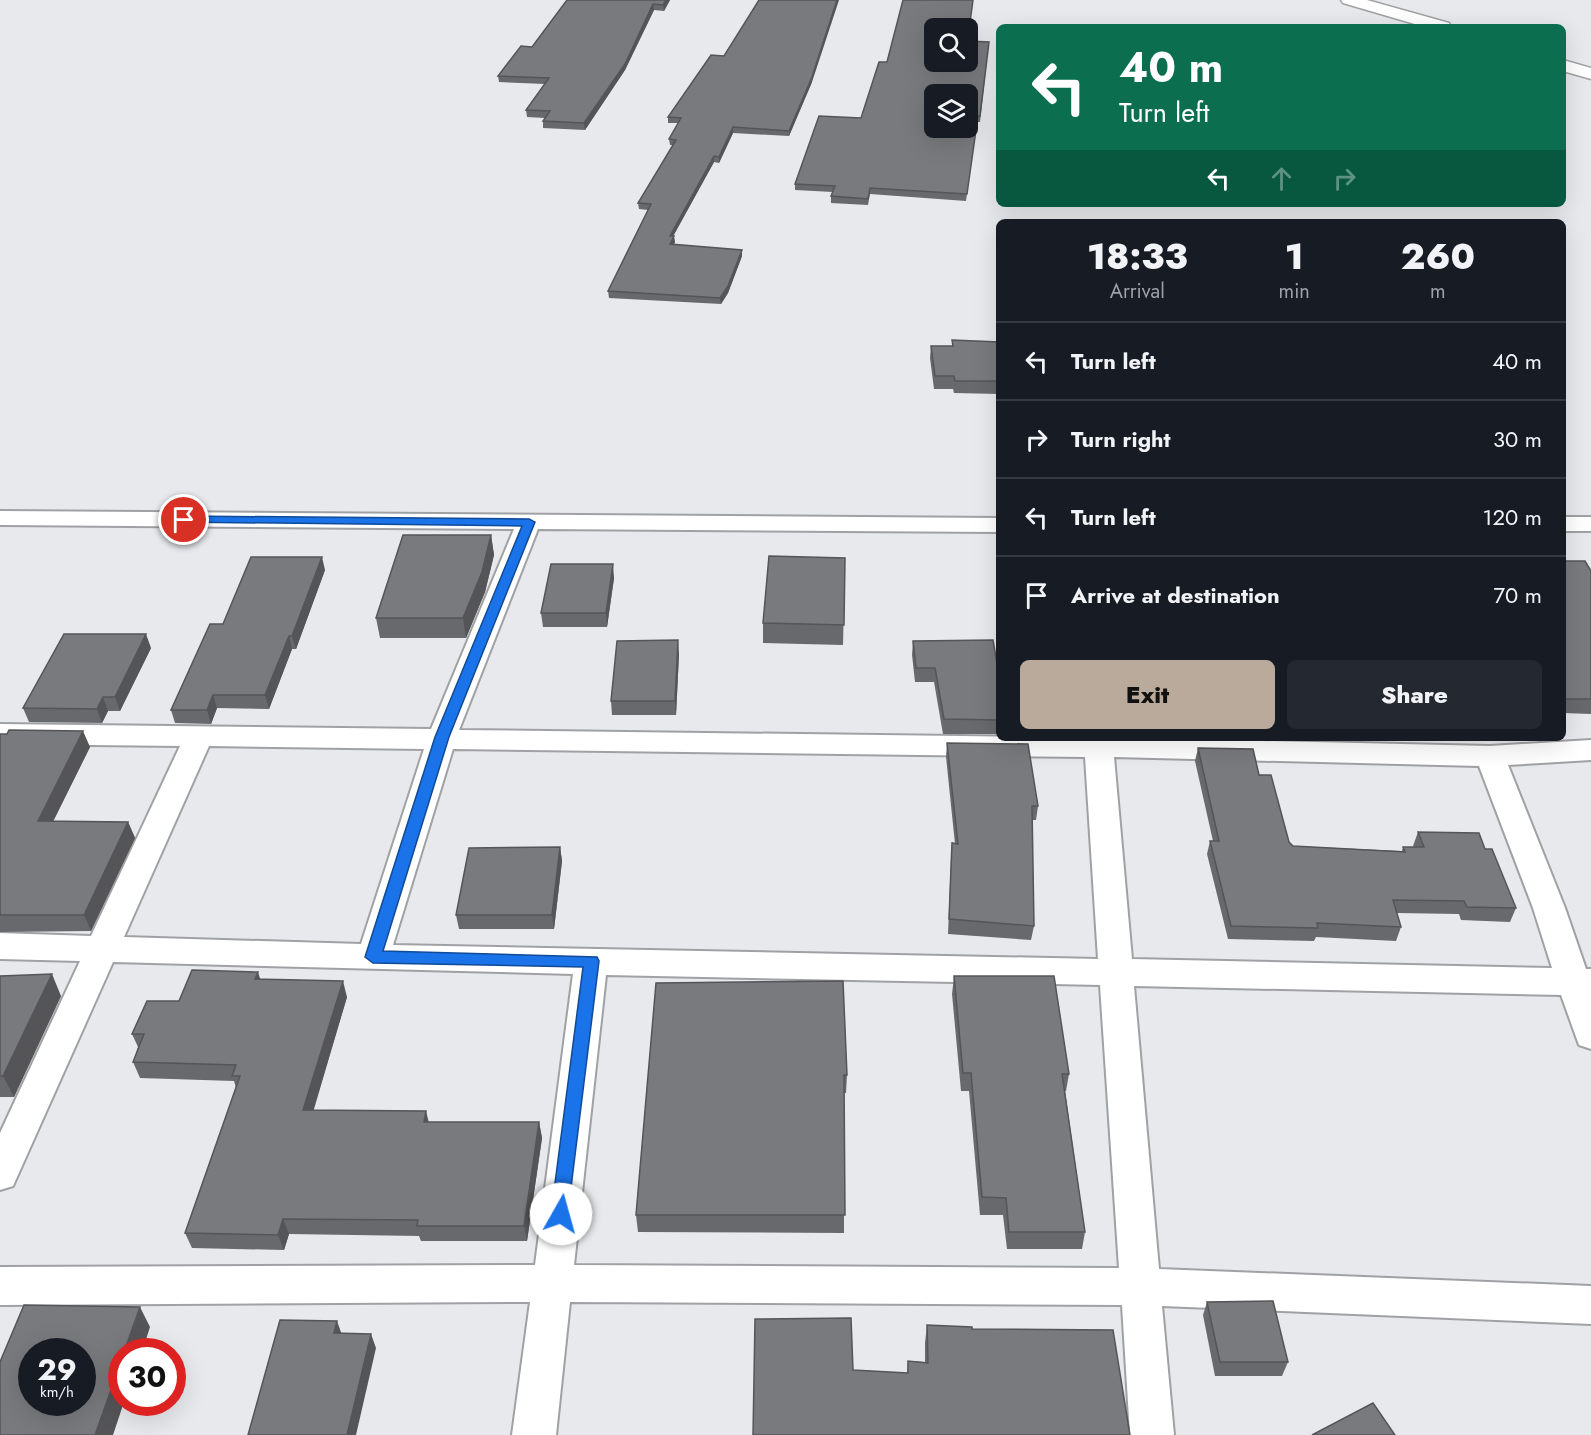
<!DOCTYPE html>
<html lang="en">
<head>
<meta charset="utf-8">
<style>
  :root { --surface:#171b24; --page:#242831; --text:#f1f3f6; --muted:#9ea1a6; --line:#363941; --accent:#baaa9b }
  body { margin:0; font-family:Jost,sans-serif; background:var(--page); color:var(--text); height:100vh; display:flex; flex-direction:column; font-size:22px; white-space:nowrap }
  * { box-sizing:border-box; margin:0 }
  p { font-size:20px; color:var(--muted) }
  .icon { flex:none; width:33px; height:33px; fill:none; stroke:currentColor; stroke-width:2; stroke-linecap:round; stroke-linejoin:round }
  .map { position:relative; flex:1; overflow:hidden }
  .details { position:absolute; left:996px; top:219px; width:570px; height:522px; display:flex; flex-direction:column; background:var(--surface); border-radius:9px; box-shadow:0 6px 24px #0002 }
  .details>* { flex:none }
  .guide { position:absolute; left:996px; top:24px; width:570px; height:183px; border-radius:9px; box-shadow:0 6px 24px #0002; background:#0b6e4f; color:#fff; overflow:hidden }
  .controls { position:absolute; left:924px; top:18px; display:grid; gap:12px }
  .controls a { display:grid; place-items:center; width:54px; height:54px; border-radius:9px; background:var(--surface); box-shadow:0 6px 24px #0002; font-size:30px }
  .speed { position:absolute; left:18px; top:1338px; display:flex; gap:12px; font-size:30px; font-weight:700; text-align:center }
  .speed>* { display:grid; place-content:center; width:78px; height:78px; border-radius:50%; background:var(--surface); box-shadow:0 6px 24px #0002; line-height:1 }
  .speed small { font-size:15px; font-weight:400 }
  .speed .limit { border:9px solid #d22; background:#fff; color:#111 }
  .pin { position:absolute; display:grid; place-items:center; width:51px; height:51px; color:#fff; margin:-26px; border:3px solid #fff; border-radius:50%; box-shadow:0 2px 6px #0007 }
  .me { position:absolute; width:66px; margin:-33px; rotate:7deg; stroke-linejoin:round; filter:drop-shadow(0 0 4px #0008) }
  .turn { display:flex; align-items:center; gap:21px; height:126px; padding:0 24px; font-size:27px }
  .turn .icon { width:78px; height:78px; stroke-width:2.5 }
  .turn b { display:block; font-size:42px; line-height:51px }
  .lanes { display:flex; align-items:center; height:57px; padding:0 24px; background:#0003; justify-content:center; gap:30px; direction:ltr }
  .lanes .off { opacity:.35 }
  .eta { display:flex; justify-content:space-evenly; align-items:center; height:102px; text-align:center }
  .eta b { font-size:36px; font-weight:800; line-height:42px }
  .cta { display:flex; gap:12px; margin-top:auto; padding:12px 24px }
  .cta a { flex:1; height:69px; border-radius:9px; background:var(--accent); color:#111; font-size:24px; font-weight:800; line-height:69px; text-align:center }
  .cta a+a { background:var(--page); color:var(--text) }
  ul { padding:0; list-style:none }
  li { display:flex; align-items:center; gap:18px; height:78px; padding:0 24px; border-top:2px solid var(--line) }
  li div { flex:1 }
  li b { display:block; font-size:22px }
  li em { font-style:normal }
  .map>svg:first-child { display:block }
</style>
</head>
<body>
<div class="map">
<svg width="1591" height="1435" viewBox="0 0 1591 1435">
  <rect width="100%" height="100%" fill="#e7e9ec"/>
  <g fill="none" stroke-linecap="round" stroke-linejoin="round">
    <g stroke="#a0a1a4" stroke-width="4">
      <g id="minor">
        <path d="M0,511L999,518V532L538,529L459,730L1132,738L1490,746L1591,740V760L1508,765L1565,908L1586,969H1591V1049L1579,1045L1561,995L1134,986L1159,1269L1591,1286V1324L1162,1306L1174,1435H1130L1122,1305L570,1302L556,1435H512L530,1302L0,1305V1267L535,1265L573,974L113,962L13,1186L0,1190V1133L80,961L0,959V933L91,936L180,746L0,744V724L431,729L514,529L0,525ZM209,746L424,749L361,944L124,937ZM453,749L1085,757L1098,959L393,945ZM1114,757L1479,766L1533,908L1552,968L1132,959ZM606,975L1100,985L1119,1268L574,1265Z"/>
        <rect x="1563" y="517" width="28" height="14"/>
      </g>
    </g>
    <g stroke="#a0a1a4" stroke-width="3">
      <g id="tertiary">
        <polygon points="1341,0 1367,0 1449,23 1451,27 1425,27 1343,3"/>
        <polygon points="1563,60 1591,68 1591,79 1563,71"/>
      </g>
    </g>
    <use href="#minor" fill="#fff" fill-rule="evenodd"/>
    <use href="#tertiary" fill="#fff" fill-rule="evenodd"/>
  </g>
  <g fill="#68696c">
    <polygon points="567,0 670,0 664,11 654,10 625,70 585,130 543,128 543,121 545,118 527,117 526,110 545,84 499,82 498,76 532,47"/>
    <polygon points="989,42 980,122 977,122 966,201 870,194 868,205 831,203 831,196 833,192 795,190 795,184 861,118 887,62 934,62"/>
    <polygon points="812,82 789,136 733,133 719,163 714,162 673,236 675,242 674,244 742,256 728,293 721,304 609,298 608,291 648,210 639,209 638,203 673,145 670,145 669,139 678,123 668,123 668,117"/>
    <polygon points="952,340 999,342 999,394 954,393 953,389 934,389 930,358 931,346 952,346"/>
    <polygon points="491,535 494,555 485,592 466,638 380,638 376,618"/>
    <polygon points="845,558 843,645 763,643 763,623"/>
    <polygon points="1563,561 1591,571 1591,714 1563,713"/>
    <polygon points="325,570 296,649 292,649 269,709 217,708 211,724 175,723 171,710 223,624"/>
    <polygon points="614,578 607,627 543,627 541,613"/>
    <polygon points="913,641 999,675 999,734 943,734 934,682 915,682 912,655"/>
    <polygon points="151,648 120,711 108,711 102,723 29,722 23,708"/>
    <polygon points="679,654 676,715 612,715 611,701"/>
    <polygon points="0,734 90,747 53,821 128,822 135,838 91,931 0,932"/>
    <polygon points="947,743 1038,806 1036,820 1032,820 1034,926 1031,940 948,934 951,858 952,843 955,844 946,757"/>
    <polygon points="1198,748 1259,775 1289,842 1293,846 1402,851 1403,847 1414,847 1413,846 1418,832 1485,849 1516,908 1510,922 1461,920 1459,914 1397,913 1401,927 1396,941 1316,937 1314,941 1228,939 1207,854 1210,841 1213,841 1195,761"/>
    <polygon points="560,847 562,861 554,929 459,929 456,915"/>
    <polygon points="0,976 61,996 14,1097 0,1097"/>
    <polygon points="954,976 1069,1074 1066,1091 1065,1091 1085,1232 1082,1249 1007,1249 1003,1215 980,1215 969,1091 961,1091 952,994"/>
    <polygon points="260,979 347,997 313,1110 428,1122 539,1122 542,1138 527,1241 421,1241 419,1236 289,1234 284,1250 192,1248 185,1233 236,1088 234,1081 140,1078 133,1062 138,1047 132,1034"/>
    <polygon points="843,981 847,1075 846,1093 844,1093 844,1233 638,1232 636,1215"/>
    <polygon points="1207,1302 1288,1362 1282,1376 1215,1376 1203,1315"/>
    <polygon points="927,1325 972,1329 1130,1435 853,1370 907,1373 908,1361 925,1362 925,1343"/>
  </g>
  <g fill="#555558">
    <polygon points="666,0 670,0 664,11 663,5"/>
    <polygon points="837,0 839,0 812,82 789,136 789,131"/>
    <polygon points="653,4 654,10 625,70 585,130 584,123"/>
    <polygon points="733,127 733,133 719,163 719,157"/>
    <polygon points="714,156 714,162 670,242 670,236"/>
    <polygon points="674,236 675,242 671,250 670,244"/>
    <polygon points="742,250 742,256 728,293 721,304 720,298"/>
    <polygon points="491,535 494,555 485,592 466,638 463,618"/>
    <polygon points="322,557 325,570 296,649 292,636"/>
    <polygon points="613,564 614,578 607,627 606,613"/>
    <polygon points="146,634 151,648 120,711 115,697"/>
    <polygon points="289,636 292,649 269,709 265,695"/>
    <polygon points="678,640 679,654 676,715 675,701"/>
    <polygon points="213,695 217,708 211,724 207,710"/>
    <polygon points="103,697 108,711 102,723 97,709"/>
    <polygon points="83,731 90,747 45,838 38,821"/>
    <polygon points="128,822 135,838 91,931 84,915"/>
    <polygon points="560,847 562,861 554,929 552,915"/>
    <polygon points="258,972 263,988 255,979"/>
    <polygon points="52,974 61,996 14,1097 3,1076"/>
    <polygon points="343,981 347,997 309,1126 303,1110"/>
    <polygon points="426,1111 430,1127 424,1122"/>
    <polygon points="539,1122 542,1138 527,1241 524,1226"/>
    <polygon points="283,1219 289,1234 284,1250 278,1235"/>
    <polygon points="140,1307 150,1327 142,1352 124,1352"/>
    <polygon points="337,1321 342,1335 334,1333"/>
    <polygon points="371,1334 376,1348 356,1435 347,1435"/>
    <polygon points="122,1359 122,1402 124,1402 113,1435 95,1435"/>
  </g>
  <g fill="#797a7d" stroke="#555558" stroke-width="1.5" fill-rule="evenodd">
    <polygon points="567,0 666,0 663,5 653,4 625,64 584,123 543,121 550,111 526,110 549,78 498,76 521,46 532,47"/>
    <polygon points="759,0 837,0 812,77 789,131 733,127 719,157 714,156 670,236 674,236 670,244 742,250 728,286 720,298 608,291 651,204 638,203 676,140 669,139 681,118 668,117 711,55 724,56"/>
    <path d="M903,0H973L968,37V28H934V62H968V41L989,42L980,116H978L967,194L870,188L868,199L831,196L835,186L795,184L819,116L861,118L879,62H887ZM934,94H968V128H934Z"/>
    <polygon points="952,340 999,342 999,381 955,381 954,376 935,376 931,346 953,346"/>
    <polygon points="403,535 491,535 482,572 463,618 376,618"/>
    <polygon points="769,556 845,558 844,625 763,623"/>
    <polygon points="251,557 322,557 292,636 289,636 265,695 213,695 207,710 171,710 210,624 223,624"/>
    <polygon points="1563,561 1585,561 1591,571 1591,699 1563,699"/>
    <polygon points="551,564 613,564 606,613 541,613"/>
    <polygon points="64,634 146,634 115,697 103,697 97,709 23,708"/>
    <polygon points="678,640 675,701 611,701 617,641"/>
    <polygon points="993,640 999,675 999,720 944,719 935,668 916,668 913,641"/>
    <polygon points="9,730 83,731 38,821 128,822 84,915 0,915 0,734 7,734"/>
    <polygon points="947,743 1028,744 1038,806 1032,806 1034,926 949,919 952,843 958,844"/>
    <polygon points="1198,748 1253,749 1259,775 1271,775 1289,842 1293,846 1405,852 1403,847 1424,847 1418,832 1479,833 1485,849 1492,849 1516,908 1467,907 1464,901 1393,900 1401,927 1317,923 1318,928 1231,926 1210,841 1219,841"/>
    <polygon points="560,847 552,915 456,915 469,848"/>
    <polygon points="192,970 258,972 255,979 343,981 303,1110 426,1111 424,1122 539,1122 524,1226 417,1226 418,1220 283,1219 278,1235 185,1233 240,1076 232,1076 236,1065 133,1062 144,1034 132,1034 147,1001 179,1001"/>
    <polygon points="52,974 3,1076 0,1076 0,976"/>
    <polygon points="954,976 1054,976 1069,1074 1062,1074 1085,1232 1009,1232 1006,1198 982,1197 971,1073 963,1073"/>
    <polygon points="843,981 847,1075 844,1075 845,1215 636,1215 656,983"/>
    <polygon points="1273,1301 1288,1362 1220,1362 1207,1302"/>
    <path d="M24,1305L140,1307L124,1352H122V1359L95,1435H0V1362ZM32,1352H82V1402H32Z"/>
    <polygon points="851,1318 853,1370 908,1373 908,1361 928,1363 927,1325 972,1327 972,1329 1113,1330 1130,1435 753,1435 755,1319"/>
    <polygon points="280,1320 337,1321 334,1333 371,1334 347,1435 248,1435"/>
    <polygon points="1373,1403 1395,1435 1312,1435"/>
  </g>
  <polygon fill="#1a73e8" stroke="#114b97" stroke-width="1.5" points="184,516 529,519 535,522 449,737 383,951 597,957 599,961 567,1220 561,1222 554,1220 551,1214 583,967 373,963 365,957 435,737 522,526 180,522 178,520"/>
</svg>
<div class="controls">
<a><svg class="icon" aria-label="search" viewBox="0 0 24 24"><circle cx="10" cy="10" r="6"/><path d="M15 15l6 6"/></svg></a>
<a><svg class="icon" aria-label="layers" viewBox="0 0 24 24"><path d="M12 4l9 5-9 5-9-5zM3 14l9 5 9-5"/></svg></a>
</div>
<div class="speed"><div>29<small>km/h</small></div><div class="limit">30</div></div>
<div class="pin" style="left:184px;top:520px;background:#d93025"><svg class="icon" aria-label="arrive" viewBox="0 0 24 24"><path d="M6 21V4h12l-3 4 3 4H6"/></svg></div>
<svg class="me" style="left:561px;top:1214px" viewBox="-20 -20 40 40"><circle r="19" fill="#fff"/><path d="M0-13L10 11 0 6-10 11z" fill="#1a73e8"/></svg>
<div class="guide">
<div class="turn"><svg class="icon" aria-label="left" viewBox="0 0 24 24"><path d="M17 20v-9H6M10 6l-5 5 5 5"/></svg><div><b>40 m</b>Turn left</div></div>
<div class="lanes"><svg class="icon" aria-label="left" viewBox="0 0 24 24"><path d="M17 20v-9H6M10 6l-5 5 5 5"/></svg><svg class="icon off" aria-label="ahead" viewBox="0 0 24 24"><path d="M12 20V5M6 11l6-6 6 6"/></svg><svg class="icon off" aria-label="right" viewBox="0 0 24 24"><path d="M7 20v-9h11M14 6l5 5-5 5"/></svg></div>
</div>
<section class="details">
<div class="eta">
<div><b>18:33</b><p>Arrival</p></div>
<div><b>1</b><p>min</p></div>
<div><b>260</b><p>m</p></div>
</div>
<ul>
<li><svg class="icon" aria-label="left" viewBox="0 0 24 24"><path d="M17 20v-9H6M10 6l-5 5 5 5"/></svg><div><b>Turn left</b></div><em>40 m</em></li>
<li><svg class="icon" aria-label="right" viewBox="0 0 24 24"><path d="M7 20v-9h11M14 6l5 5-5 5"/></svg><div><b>Turn right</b></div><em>30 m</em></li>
<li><svg class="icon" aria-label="left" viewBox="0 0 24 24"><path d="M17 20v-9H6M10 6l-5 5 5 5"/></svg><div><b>Turn left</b></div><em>120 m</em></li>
<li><svg class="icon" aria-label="arrive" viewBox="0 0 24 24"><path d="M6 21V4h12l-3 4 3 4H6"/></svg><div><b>Arrive at destination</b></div><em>70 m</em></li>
</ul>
<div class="cta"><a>Exit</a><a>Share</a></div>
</section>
</div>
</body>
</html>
